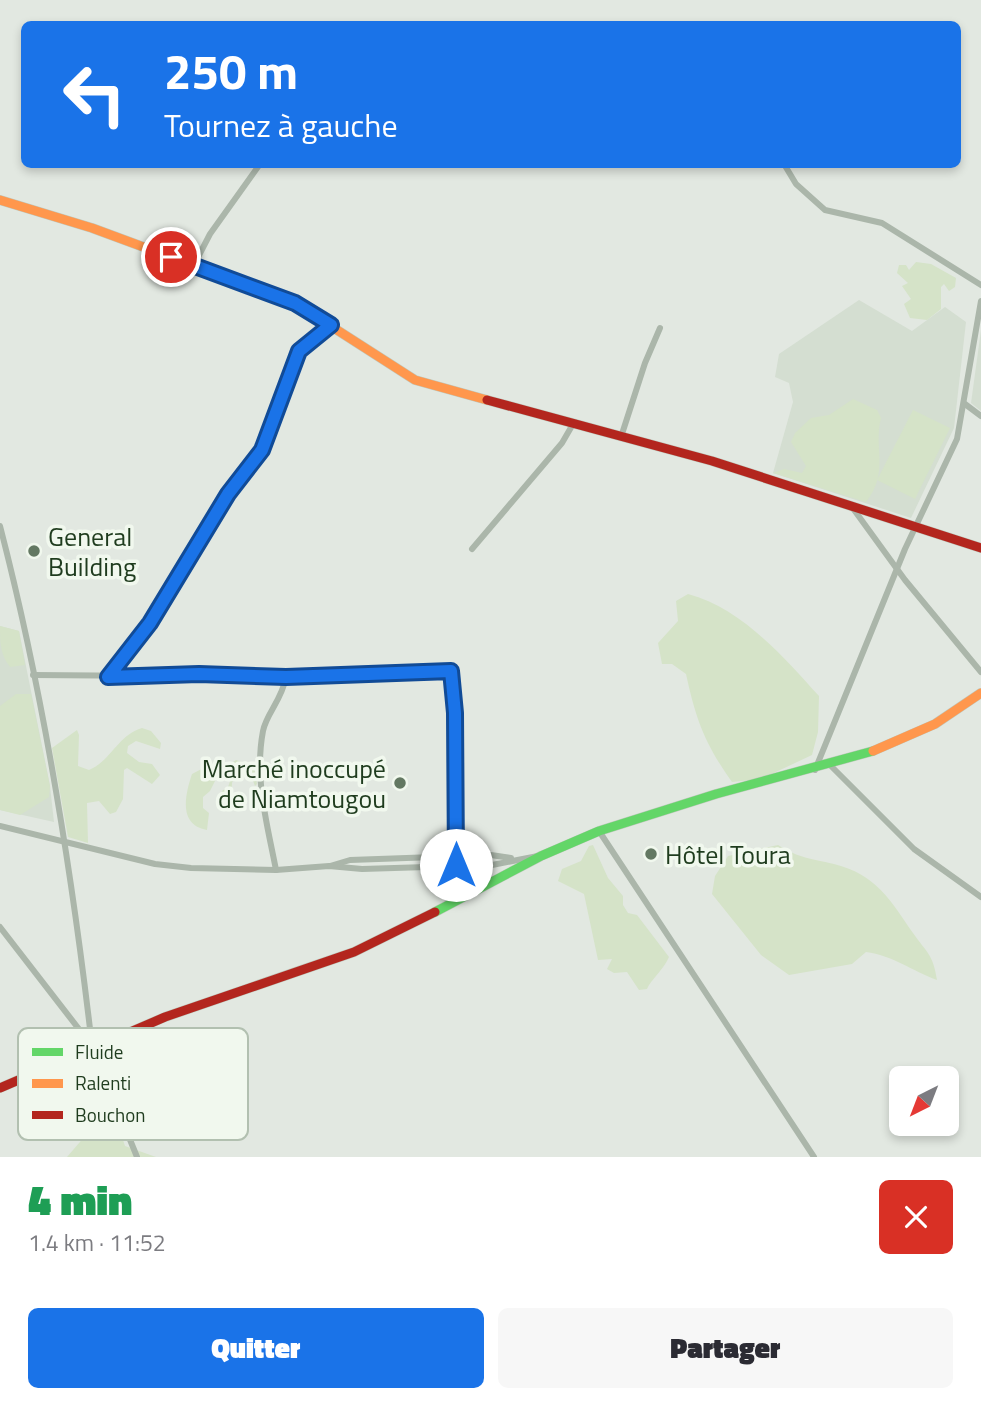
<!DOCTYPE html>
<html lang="fr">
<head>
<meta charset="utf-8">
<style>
  :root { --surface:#fff; --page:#f7f7f7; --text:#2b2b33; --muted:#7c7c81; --accent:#1a73e8 }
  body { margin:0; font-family:"Titillium Web",sans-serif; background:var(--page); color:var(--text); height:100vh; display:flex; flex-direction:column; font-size:26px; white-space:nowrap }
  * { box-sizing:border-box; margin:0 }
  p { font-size:23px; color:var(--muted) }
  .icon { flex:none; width:38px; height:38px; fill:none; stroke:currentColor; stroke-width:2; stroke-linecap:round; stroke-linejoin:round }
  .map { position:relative; height:1157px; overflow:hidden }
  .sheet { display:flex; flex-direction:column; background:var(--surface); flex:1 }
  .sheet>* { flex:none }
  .top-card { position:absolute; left:21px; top:21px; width:940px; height:147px; border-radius:10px; box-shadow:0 4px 10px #0003; background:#1a73e8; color:#fff; overflow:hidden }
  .needle { width:46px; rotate:222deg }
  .controls { position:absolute; left:889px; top:1066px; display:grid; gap:14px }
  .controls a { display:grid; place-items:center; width:70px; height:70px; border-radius:10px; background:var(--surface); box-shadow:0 4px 10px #0003; font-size:35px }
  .pin { position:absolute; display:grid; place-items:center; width:60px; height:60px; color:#fff; margin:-30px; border:4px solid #fff; border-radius:50%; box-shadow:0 2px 7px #0007 }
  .me { position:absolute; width:77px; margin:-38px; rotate:0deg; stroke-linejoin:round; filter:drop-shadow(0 0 5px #0008) }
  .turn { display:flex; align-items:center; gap:24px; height:147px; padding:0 28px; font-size:32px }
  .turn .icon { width:91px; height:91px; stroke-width:2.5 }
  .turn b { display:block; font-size:49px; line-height:60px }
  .round { display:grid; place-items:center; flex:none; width:74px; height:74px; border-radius:10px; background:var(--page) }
  .overview { display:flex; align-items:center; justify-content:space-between; height:119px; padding:0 28px }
  h1 { font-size:42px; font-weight:800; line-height:52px; color:#1e9e55 }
  .cta { display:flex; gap:14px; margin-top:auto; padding:14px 28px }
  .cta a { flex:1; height:80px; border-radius:10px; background:var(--accent); color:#fff; font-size:28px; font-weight:800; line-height:80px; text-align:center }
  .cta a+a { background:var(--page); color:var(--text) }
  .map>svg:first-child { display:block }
</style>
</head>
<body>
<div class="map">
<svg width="981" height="1157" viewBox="0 0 981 1157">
  <rect width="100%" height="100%" fill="#e2e8e1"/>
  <g fill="#d4ded1">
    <polygon points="859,300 912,331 945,307 966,322 954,428 911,518 773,473 793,402 789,383 775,377 779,354"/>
    <polygon points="981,330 981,411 971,403"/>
    <polygon points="0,626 19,631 50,786 54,822 0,810"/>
  </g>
  <g fill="#d5e3c8">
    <polygon points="916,262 931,264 956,278 955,287 949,291 944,284 941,287 941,309 927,320 910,318 904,304 911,299 902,286 908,283 897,273 899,265 906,265 909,270"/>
    <path d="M853,399L877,410L881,418C873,447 890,472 866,502L773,473L784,469L802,473L806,466L791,442L795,433L811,418L829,415Z"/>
    <polygon points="913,410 950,428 915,499 877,480"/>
    <path d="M688,594C741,608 784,657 819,696L818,732L812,755L761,779L732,782C705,744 696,720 686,674L672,664H662L658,643L678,621L676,601Z"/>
    <path d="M0,626L19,631L25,665L10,667C0,654 0,643 0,626Z"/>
    <polygon points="16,694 31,694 50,786 49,797 20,815 0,810 0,706"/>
    <path d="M142,728L151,731L161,743L160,749L136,741L128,746L127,753L139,762L152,764L160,775L152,784L127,768L124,770L123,799L116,812L110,814L99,801L87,803L88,843L68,837L52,748L77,730L79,735L78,766L89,770C111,761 118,735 142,728Z"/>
    <path d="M236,760L254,766L257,784L255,786L249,770L237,772C228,785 231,796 243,804L229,806L231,793L223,795L222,791L228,787L234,770L217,777L210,791L203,797V808L209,813L207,830C178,825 185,795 192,774L211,764L224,768Z"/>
    <path d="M593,845L608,878L623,896V905L628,913L637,915L669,957C664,969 650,981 647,989L639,990L627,972L614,973L607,969L612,959L598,960L584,894L558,881L562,869L581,861L589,846Z"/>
    <path d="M778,845C801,859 809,858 834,864C877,875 890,900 913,933C927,953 933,954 937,980C912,971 892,955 866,952L852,964L789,975L761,955L712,894L715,876L728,856Z"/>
    <path d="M98,1121C113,1125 121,1131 125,1146L156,1157H67Z"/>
  </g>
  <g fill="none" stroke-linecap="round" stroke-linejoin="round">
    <g stroke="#bfc8bd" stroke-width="10">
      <polyline id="fast" points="435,912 541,856 599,831 716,794 873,751"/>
    </g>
    <g stroke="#bfc8bd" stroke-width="10">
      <g id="slow">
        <polyline points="0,200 92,228 295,303 415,380 487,400"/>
        <polyline points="873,751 935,724 981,693"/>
      </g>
    </g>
    <g stroke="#bfc8bd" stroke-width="10">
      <g id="jam">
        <polyline points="487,400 712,461 981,548"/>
        <polyline points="0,1088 165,1017 354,952 435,912"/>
      </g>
    </g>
    <g stroke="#abb6aa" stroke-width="6">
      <polyline points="784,164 796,184 825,210 882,223 981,285"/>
      <polyline points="194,265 210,234 260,164"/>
      <polyline points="965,404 981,416"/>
      <polyline points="621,437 645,363 660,328"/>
      <polyline points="852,507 905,580 981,672"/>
      <path d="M0,526C44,696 72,872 92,1046"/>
      <polyline points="472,549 562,443 573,424"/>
      <polyline points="33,675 286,677 451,671 455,713 456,865"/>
      <polyline points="108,677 150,623 228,494 262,450 299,351 331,325"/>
      <polyline points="831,766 914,849 981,897"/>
      <polyline points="815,770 905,549 957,439 981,301"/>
      <polyline points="0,826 155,864 191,868 276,870 329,866 362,869 492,865 538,856"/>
      <polyline points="599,831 814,1157"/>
      <polyline points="330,866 350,860 491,855 511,858"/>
      <path d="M276,870C267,823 254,778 263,731C266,714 282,700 286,677"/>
      <polyline points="0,927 92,1046 137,1157"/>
    </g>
    <use href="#fast" stroke="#63d668" stroke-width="9"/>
    <use href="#slow" stroke="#ff974d" stroke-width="9"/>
    <use href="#jam" stroke="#b3261e" stroke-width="9"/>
  </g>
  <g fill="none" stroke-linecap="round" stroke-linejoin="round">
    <g stroke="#114b97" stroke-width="18">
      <polyline id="route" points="171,257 295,303 331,325 299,351 262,450 228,494 150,623 108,677 199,674 286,677 451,671 455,713 456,865"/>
    </g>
    <use href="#route" stroke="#1a73e8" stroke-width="12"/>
  </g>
  <g fill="#637862" stroke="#f1f8ee" stroke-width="2.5">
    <circle cx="34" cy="551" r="7"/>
    <circle cx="400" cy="783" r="7"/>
    <circle cx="651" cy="854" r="7"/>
  </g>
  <g text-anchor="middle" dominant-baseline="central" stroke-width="7" stroke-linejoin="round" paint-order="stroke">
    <g font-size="26" fill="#1f3c1e" stroke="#f1f8ee" text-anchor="start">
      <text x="48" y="536">General<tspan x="48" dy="30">Building</tspan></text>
      <text x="386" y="768" text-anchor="end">Marché inoccupé<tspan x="386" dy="30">de Niamtougou</tspan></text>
      <text x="665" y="854">Hôtel Toura</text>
    </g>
  </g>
  <rect x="18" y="1028" width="230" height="112" rx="10" fill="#f1f8ee" stroke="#b2c0b0" stroke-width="2"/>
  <rect x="32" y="1048" width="31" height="8" fill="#63d668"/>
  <rect x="32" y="1079" width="31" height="9" fill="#ff974d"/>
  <rect x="32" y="1111" width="31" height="8" fill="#b3261e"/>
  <g font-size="19" fill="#1f3c1e">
    <text x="75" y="1059">Fluide</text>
    <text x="75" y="1090">Ralenti</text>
    <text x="75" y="1122">Bouchon</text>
  </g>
</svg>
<div class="controls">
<a><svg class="needle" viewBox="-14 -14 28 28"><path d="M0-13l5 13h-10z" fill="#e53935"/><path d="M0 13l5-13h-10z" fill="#7c7c81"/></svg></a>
</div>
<div class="pin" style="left:171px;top:257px;background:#d93025"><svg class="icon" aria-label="arrive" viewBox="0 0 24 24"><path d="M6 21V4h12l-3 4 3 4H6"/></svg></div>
<svg class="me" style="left:456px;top:865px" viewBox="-20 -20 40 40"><circle r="19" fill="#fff"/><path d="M0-13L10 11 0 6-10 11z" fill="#1a73e8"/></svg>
<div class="top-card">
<div class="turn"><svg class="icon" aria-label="left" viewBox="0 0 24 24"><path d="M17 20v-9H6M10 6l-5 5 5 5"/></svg><div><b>250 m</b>Tournez à gauche</div></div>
</div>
</div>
<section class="sheet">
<div class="overview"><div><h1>4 min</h1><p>1.4 km · 11:52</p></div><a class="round" style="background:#d93025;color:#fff"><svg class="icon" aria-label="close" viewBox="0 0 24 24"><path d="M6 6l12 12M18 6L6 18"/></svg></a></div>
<div class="cta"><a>Quitter</a><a>Partager</a></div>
</section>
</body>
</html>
